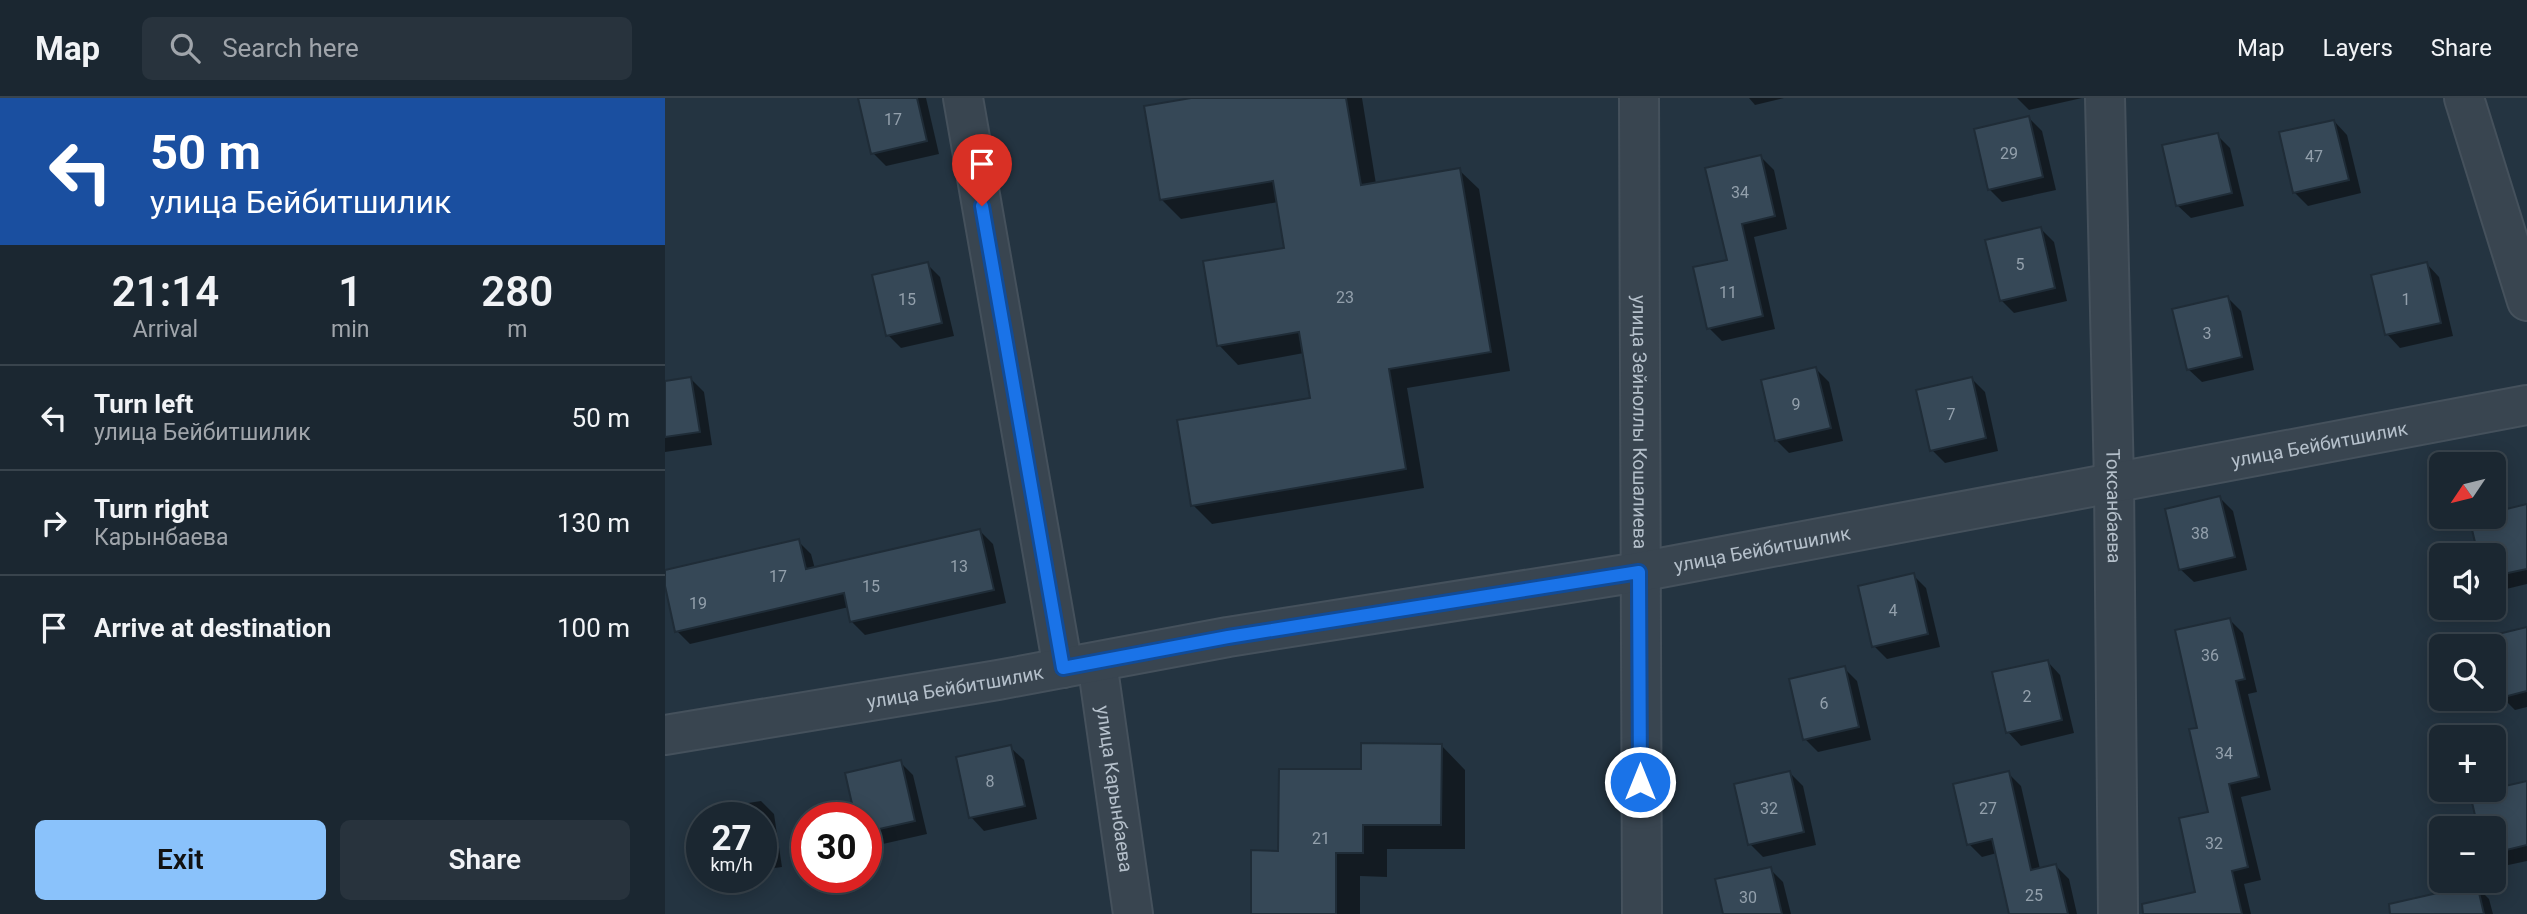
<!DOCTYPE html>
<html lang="en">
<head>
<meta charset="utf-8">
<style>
  :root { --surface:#1b2731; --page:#28333d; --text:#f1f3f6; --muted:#a0a5ab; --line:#39444d; --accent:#8ac2fb }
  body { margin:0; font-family:Roboto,sans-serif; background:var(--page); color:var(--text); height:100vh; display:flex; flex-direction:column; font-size:26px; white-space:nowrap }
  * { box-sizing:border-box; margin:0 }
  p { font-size:23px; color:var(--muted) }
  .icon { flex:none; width:38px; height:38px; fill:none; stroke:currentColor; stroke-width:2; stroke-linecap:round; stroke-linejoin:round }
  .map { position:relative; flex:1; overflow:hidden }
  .details { display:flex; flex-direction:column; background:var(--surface); width:665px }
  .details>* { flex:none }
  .guide { background:#1a4fa0; color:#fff; overflow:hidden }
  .needle { width:46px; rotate:235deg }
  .controls { position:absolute; left:1764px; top:354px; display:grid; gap:14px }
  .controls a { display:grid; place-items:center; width:77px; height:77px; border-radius:10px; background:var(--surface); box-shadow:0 4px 18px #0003,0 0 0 2px var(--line); font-size:35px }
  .speed { position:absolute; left:21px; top:704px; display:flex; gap:14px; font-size:35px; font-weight:700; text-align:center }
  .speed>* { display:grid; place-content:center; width:91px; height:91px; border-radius:50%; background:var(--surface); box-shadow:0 4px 18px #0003,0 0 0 2px var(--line); line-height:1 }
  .speed small { font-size:18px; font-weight:400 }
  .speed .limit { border:10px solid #d22; background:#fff; color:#111 }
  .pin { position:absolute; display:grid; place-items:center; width:60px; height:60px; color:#fff; margin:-72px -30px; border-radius:50% 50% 50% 0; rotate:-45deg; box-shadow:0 0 7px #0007 }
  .pin .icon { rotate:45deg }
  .me { position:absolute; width:77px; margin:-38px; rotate:0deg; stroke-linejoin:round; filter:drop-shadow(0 0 5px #0008) }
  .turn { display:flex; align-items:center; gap:24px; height:147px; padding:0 35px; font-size:32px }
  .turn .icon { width:91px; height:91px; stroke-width:2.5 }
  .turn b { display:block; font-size:49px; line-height:60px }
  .eta { display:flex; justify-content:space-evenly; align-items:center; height:119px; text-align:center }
  .eta b { font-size:42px; font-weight:600; line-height:49px }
  .button { display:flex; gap:14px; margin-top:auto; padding:14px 35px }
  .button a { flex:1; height:80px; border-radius:10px; background:var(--accent); color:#111; font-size:28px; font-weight:600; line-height:80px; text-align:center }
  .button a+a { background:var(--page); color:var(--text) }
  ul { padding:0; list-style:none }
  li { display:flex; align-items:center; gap:21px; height:105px; padding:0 35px; border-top:2px solid var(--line) }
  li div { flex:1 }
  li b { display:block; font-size:26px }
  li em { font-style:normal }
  header { display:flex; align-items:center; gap:42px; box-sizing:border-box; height:98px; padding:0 35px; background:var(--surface); border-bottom:2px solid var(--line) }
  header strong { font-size:33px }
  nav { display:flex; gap:38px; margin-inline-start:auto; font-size:24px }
  .search { width:490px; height:63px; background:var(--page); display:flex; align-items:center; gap:18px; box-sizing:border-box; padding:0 24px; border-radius:10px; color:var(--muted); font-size:26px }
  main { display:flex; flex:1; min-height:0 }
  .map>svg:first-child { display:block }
</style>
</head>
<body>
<header>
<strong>Map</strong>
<div class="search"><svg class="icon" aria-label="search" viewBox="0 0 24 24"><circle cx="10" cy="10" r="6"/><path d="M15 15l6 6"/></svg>Search here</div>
<nav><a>Map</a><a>Layers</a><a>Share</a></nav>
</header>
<main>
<section class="details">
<div class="guide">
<div class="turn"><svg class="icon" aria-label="left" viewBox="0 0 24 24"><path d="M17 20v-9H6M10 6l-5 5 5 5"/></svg><div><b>50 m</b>улица Бейбитшилик</div></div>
</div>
<div class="eta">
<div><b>21:14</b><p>Arrival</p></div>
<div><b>1</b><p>min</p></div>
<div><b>280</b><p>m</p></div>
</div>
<ul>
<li><svg class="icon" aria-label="left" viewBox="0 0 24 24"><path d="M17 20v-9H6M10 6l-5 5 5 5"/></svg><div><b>Turn left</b><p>улица Бейбитшилик</p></div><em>50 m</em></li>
<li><svg class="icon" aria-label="right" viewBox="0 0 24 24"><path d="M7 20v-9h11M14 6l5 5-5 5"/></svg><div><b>Turn right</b><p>Карынбаева</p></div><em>130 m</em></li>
<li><svg class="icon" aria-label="arrive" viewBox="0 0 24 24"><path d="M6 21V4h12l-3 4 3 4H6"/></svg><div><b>Arrive at destination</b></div><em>100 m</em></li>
</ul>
<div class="button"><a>Exit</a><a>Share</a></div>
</section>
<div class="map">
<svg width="1862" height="816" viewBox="0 0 1862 816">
  <rect width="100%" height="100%" fill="#243441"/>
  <g fill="#0007">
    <polygon points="195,0 261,0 274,56 221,68 208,55"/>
    <polygon points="536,0 697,0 711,86 794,72 814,91 845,273 742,290 759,390 547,426 528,407 647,301 639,255 573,267 554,247 621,151 613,104 516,121 496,101"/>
    <polygon points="1084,0 1119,0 1090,7"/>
    <polygon points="1352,0 1417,0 1364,12"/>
    <polygon points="1364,20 1377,33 1391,92 1337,104 1324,91"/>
    <polygon points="1669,23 1682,37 1696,95 1643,108 1629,94"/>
    <polygon points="1552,37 1565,50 1579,108 1526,120 1512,107"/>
    <polygon points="1096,59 1109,72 1122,131 1089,139 1110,231 1057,243 1044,230"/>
    <polygon points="1376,131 1389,144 1402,203 1349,215 1336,202"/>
    <polygon points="1761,165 1774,179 1788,238 1735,250 1722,236"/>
    <polygon points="262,166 275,179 289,238 236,250 223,237"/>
    <polygon points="1563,200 1576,213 1589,272 1537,284 1523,271"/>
    <polygon points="1151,271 1164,284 1178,343 1124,355 1111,342"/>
    <polygon points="26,281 39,294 47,347 0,354 0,285"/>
    <polygon points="1307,281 1320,294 1333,353 1280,365 1267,352"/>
    <polygon points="1555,400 1568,413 1582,472 1529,484 1515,471"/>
    <polygon points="1859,409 1862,411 1862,486 1833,493 1829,489 1829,457 1806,421 1829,418 1829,416"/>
    <polygon points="315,433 328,446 341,505 200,537 187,524 184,509 25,546 12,533 0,474 133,443 146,456 150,471"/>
    <polygon points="1248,477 1261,490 1275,549 1222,561 1209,548"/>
    <polygon points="1565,522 1578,535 1592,594 1583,596 1606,692 1576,699 1596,782 1579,786 1586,816 1520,816 1516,799 1533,795 1545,715 1534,631"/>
    <polygon points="1862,531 1862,609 1850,612 1837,599 1829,564 1829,548 1825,548 1823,540"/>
    <polygon points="1382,563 1395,577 1409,635 1356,648 1343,634"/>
    <polygon points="1179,570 1192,583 1206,642 1153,654 1140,641"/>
    <polygon points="776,647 800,672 800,751 722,751 722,779 695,778 695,816 587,816 588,754 615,754 698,673"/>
    <polygon points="345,649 359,662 372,721 319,733 306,719"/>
    <polygon points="235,664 248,677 262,736 209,748 201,740 201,719 192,719 182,676"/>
    <polygon points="1125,675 1138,688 1151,747 1098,759 1085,746"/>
    <polygon points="1343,675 1356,688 1375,771 1391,768 1404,781 1412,816 1346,816 1332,755 1317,759 1304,746"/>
    <polygon points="1862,686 1862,763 1834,769 1829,764 1829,730"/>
    <polygon points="96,703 109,716 117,769 96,772 96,719 45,719 44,711"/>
    <polygon points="1105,771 1118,784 1126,816 1060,816 1052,782"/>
    <polygon points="1811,788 1824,801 1828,816 1762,816 1758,800"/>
  </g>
  <g fill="#364857" stroke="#1f2c37" stroke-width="2">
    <polygon points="193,0 252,0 262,43 206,56"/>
    <polygon points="526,0 681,0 696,87 795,70 826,254 724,271 741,371 526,408 512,322 645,300 634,234 552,248 538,163 619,150 608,83 495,102 479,8"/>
    <polygon points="1364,18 1378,79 1323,92 1309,31"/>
    <polygon points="1669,22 1684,82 1628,95 1614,34"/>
    <polygon points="1553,35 1567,95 1511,108 1497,47"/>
    <polygon points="1096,57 1110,118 1077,126 1098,218 1042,231 1028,169 1062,162 1040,70"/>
    <polygon points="1376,129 1390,190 1335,203 1320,142"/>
    <polygon points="263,164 277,225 221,238 207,177"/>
    <polygon points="1762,164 1776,225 1720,237 1706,177"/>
    <polygon points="1563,198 1577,259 1522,272 1507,211"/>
    <polygon points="1151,269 1166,330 1110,343 1096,282"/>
    <polygon points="26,279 35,334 0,339 0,283"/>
    <polygon points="1307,279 1321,340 1265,353 1251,292"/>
    <polygon points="1555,398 1570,459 1514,472 1500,411"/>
    <polygon points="1862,406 1862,471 1829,478 1829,457 1813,457 1804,419 1829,418 1829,414"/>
    <polygon points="315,431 329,492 185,524 179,495 10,534 0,488 0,472 134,441 141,471"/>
    <polygon points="1249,475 1263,536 1207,549 1193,488"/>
    <polygon points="1565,520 1580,581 1571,583 1594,679 1564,686 1583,769 1567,773 1577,816 1478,816 1477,806 1530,794 1514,720 1543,714 1524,631 1532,630 1510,532"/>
    <polygon points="1862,529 1862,593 1835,600 1829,572 1829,537"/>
    <polygon points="1383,562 1397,622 1341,635 1327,574"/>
    <polygon points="1180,568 1194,629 1138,642 1124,581"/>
    <polygon points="696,645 777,646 776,727 698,727 698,755 671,755 671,816 586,816 586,752 613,753 614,671 696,671"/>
    <polygon points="346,647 360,708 304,720 291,659"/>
    <polygon points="236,662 250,723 201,734 201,719 190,719 180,675"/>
    <polygon points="1125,673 1139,734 1083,747 1069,686"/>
    <polygon points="1344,673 1366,772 1391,766 1403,816 1344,816 1327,741 1302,747 1288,686"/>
    <polygon points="1862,683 1862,747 1829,755 1829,730 1813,730 1805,696"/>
    <polygon points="1106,769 1117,816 1058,816 1050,781"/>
    <polygon points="1812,786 1819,816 1725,816 1724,806"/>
  </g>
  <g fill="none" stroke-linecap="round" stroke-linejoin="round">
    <g stroke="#45515c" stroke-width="42">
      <g id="minor">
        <polyline points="298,0 398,570"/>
        <path id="s1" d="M974,0L977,816"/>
        <path id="s2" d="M1440,0L1449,384L1453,816"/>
        <polyline points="1799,0 1862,203"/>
        <path id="s3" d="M432,564L468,816"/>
        <path id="s4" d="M0,637L333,582L563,539L974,474L1862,307"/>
      </g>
    </g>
    <use href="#minor" stroke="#394550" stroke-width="38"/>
  </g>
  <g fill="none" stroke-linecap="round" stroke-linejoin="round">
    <g stroke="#114b97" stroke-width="18">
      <polyline id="route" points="317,108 398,570 563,539 974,474 975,684"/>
    </g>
    <use href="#route" stroke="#1a73e8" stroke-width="12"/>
  </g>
  <g text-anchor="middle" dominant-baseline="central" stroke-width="7" stroke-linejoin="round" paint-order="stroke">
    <g font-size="16" fill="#93a0ac">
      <text x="228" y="21">17</text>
      <text x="1344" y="55">29</text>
      <text x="1649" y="58">47</text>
      <text x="1075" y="94">34</text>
      <text x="1355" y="166">5</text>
      <text x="1063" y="194">11</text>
      <text x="680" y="199">23</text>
      <text x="242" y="201">15</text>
      <text x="1741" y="201">1</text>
      <text x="1542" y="235">3</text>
      <text x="1131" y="306">9</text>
      <text x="1286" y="316">7</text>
      <text x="1535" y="435">38</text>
      <text x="294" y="468">13</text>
      <text x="113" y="478">17</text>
      <text x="206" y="488">15</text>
      <text x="33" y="505">19</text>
      <text x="1228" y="512">4</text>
      <text x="1545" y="557">36</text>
      <text x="1362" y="598">2</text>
      <text x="1159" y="605">6</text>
      <text x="1559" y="655">34</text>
      <text x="325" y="683">8</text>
      <text x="1104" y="710">32</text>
      <text x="1323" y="710">27</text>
      <text x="656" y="740">21</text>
      <text x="1549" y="745">32</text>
      <text x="1369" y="797">25</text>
      <text x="1083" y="799">30</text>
    </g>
    <g font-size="19" fill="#b5c0cb" stroke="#1d2a35">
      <text stroke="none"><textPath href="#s1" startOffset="324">улица Зейноллы Кошалиева</textPath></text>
      <text stroke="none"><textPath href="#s4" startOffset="1680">улица Бейбитшилик</textPath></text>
      <text stroke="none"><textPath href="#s2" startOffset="408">Токсанбаева</textPath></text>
      <text stroke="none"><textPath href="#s4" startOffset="1113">улица Бейбитшилик</textPath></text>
      <text stroke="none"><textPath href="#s4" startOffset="294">улица Бейбитшилик</textPath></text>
      <text stroke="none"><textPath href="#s3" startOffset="128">улица Карынбаева</textPath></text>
    </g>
  </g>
</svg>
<div class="controls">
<a><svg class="needle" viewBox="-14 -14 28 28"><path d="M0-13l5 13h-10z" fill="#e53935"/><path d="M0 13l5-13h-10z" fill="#a0a5ab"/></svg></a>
<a><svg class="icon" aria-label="sound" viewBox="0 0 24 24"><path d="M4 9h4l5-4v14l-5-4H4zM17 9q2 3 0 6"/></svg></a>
<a><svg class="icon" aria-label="search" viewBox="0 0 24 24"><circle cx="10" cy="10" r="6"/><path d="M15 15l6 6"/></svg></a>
<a>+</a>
<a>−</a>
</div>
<div class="speed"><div>27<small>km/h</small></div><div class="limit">30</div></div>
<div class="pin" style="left:317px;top:108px;background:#d93025"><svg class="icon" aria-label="arrive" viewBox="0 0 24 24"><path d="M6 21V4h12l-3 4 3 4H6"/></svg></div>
<svg class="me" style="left:975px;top:684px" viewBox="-20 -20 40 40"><circle r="17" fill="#1a73e8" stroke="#fff" stroke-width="3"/><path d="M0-11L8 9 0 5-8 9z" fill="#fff"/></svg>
</div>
</main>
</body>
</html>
